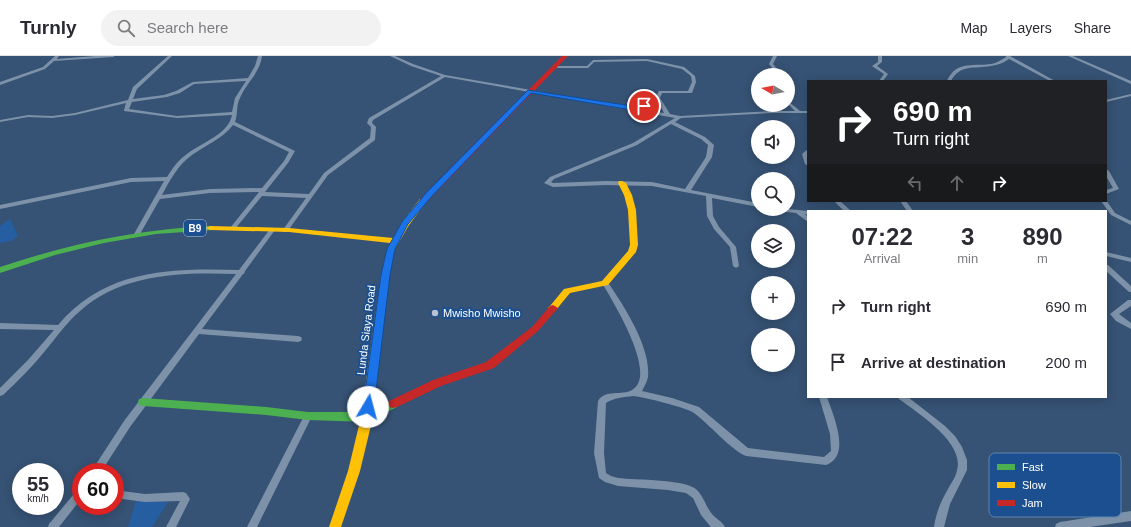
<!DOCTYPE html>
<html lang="en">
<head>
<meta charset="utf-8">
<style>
  :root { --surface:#fff; --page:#f2f2f3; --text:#2b2b33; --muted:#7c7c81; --line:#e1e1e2 }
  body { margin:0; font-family:Arial,sans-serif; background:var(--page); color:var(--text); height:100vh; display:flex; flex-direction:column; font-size:15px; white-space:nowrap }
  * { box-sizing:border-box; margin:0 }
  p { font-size:13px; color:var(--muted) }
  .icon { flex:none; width:22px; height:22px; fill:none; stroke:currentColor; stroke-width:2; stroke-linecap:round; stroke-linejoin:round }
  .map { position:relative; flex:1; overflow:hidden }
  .details { position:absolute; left:807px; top:154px; width:300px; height:188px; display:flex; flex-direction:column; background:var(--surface); border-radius:0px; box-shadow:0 2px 10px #0003 }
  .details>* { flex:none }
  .banner { position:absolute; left:807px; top:24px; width:300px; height:122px; border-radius:0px; box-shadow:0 2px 10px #0003; background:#202124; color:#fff; overflow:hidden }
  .needle { width:26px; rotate:280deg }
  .tools { position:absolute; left:751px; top:12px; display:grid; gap:8px }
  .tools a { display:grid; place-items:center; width:44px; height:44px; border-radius:50%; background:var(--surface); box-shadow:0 2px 10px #0003; font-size:20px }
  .speed { position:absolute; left:12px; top:407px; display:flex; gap:8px; font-size:20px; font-weight:700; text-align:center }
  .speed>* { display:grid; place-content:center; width:52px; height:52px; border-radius:50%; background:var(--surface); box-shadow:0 2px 10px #0003; line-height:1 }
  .speed small { font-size:10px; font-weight:400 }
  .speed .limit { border:6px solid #d22; background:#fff; color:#111 }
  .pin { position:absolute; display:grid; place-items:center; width:34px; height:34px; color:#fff; margin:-17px; border:2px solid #fff; border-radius:50%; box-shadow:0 1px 4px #0007 }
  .me { position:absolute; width:44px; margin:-22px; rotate:8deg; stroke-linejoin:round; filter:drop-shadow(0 0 3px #0008) }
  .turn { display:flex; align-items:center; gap:14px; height:84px; padding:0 20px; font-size:18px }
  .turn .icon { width:52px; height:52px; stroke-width:2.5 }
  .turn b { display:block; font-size:28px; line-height:34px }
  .lanes { display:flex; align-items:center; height:38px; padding:0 20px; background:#0003; justify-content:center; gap:20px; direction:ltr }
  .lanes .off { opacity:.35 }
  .eta { display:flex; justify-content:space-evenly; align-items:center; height:68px; text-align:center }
  .eta b { font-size:24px; font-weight:800; line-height:28px }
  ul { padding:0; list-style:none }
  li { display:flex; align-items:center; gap:12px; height:56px; padding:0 20px }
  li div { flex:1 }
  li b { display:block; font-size:15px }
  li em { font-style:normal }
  header { display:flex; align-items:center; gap:24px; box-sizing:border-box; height:56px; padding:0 20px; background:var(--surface); border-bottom:1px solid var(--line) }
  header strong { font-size:19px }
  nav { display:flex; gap:22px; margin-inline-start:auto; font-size:14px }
  .search { width:280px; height:36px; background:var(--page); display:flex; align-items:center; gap:10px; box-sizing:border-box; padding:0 14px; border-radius:22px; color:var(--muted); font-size:15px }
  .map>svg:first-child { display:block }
</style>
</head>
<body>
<header>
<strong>Turnly</strong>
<div class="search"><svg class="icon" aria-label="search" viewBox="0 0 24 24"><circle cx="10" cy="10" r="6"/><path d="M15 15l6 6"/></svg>Search here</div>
<nav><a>Map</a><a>Layers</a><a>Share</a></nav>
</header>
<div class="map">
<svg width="1131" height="471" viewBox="0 0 1131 471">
  <rect width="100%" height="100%" fill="#365274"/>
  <g fill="#265fa1">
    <polygon points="10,163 18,180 11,185 0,187 0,170"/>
    <polygon points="136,445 168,446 152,471 128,471"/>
  </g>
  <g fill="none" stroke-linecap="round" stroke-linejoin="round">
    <g fill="#7d92a8" fill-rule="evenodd">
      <polygon points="55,0 59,0 57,3 95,0 115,0 113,1 54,5 45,13 0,29 0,26 43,11"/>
      <path d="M168,0H172L137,33L133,43L164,39L176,35L193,26L248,22L255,10L258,0H262C260,17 246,27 240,42C236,49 238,58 235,66L295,95L288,107L265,136L309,138L324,117L370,82L371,71L367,67L369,62L441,20L411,10L390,0H395L413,8L445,19L635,52L641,50L645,44L655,42L659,35H688L692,26L691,20L682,13L647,5L594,6L588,12H554L552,11L554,10H587L593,4L647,3L684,11L695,20L696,26L692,37H662L660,42L670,58L680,60L773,55H795L788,48V45L800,55H808V57H773L681,62L675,66L705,81L714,89L712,101L691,134L758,147V151L712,142L713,160L719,171L736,191L739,210L736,212L733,210L730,191L714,173L707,160L706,140L652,130L606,129L553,131L544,127L550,121L633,87L675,62L445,21L373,64L372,67L376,71L375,84L328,119L287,176H283L282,175L306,142L262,140L235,173L233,174L230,172L259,136L210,137L160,143L140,178L137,180L135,179L134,178L164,125L131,126L0,153V149L131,122L167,121C172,113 178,104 187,98C202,86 228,79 232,59L177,62L124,55V54L126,47L75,59L52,62L28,61L0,66V64L28,59L52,60L75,57L128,44L133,31ZM246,25L235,42L232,56L177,60L129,53L132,46L167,41L180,37L194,28ZM657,44L664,57L641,53L645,52L649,46ZM671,68L701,83L708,89L706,101L685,133L652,126L606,125L553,127L551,126L554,123L637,89ZM233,69L289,96L284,105L262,132L210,133L162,139C170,124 178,109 192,99C206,89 222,83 233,69Z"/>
      <polygon points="773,0 777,0 773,8 782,19 778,19 769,8"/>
      <polygon points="878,0 882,0 882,6 877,10 888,18 883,25 879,25 884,18 872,10 878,6"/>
      <path d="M1006,0H1010L1055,25H1050L1009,3C1003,7 998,9 991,10C974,13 960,8 951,25H947C948,22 950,19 952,17C961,6 979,10 991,8C997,7 1001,4 1006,1Z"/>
      <polygon points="1068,0 1073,0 1131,25 1131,28"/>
      <polygon points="1131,38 1131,40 1106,46 1106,44"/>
      <polygon points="808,93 808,110 805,108 802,98"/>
      <polygon points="1106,113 1109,115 1119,133 1106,138 1106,134 1113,132 1106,120"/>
      <polygon points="1106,144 1115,157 1131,165 1131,169 1111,159 1101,145 1106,145"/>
      <polygon points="834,145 840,145 851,155 844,155"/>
      <polygon points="900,145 906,145 913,155 907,155"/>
      <polygon points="775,153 788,153 808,155 808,159 805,158 808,161 808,166 796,157 778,155"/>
      <path d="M272,172L275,174L245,215L244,218H243L202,273L298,280L301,281L302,283L301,285L298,286L199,278L130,371L101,416H91L124,365L236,218C182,216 121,217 79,256C66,267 56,282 45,295C32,311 18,325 3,339L0,340V332L28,304L54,274L0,273V267L58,269C105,213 171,212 239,214L270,173Z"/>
      <polygon points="1106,196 1131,202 1131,206 1106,200"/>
      <polygon points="1106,209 1108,209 1131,230 1131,236 1129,236 1106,215"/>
      <path d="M603,225H607C624,250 651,291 648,321C647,326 644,331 642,335L672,342L699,351L748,392L824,401L831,395L830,378L819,341H827C833,359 852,400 826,409L746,400C731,394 709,368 694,357C688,352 640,340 633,340C625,341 613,342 606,347L604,397L606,417L611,420L618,422C635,424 687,423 697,434C704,441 706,451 712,458C716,463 722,465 725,471H711L710,470L701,459L693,442L686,437L668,434L618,430L605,426L599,422L594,397L598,345C605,333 622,340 632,334C659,319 612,244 602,227Z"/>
      <polygon points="1128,244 1131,244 1131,250 1119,258 1131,267 1131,273 1116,265 1110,258"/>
      <path d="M898,341H908L945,370L955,380L962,391L967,404V414L950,448L944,471H934C936,457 941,445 948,433C951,427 956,421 957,414C965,387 918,357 899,343Z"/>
      <polygon points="308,357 311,358 312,360 257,471 247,471 305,358"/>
      <polygon points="81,432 81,443 59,471 48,471 49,468 78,433"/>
      <polygon points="115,434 145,438 183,436 186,437 190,443 176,471 166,471 180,445 145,446 115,442"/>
      <polygon points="1131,455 1131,465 1090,471 1055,471 1056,468 1060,466"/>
    </g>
    <g fill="#4caf50" fill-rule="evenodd">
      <path d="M210,170H213L214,172L213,174L156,178L104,187L55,199L0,217V211C69,188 138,173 210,170Z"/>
      <polygon points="143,342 266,351 308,356 366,356 393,344 397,345 398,348 397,351 367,366 308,364 266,359 143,350 139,349 138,346 139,343"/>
    </g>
    <g fill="#ffc107" fill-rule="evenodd">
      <polygon points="619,125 622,125 626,127 632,139 636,154 638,189 636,196 608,229 570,237 556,254 550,254 548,252 550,250 564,233 602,225 628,195 630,189 628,154 624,139 618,127"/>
      <polygon points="420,143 423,143 427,145 409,169 395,193 389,219 373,361 360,415 341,471 329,471 348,415 361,361 381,219 387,193 390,187 289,176 210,174 206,172 210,170 289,172 393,182 402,166"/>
    </g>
    <g fill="#c62828" fill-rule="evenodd">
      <polygon points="562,0 568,0 426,147 420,147 420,143"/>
      <polygon points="553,249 558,252 538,275 494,312 441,330 397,351 393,352 389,351 388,348 389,345 433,324 486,306 532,271 550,250"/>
    </g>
  </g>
  <polygon fill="#1a73e8" stroke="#114b97" points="528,34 632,50 644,48 647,50 632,54 531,37 432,140 408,168 395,193 390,219 374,351 372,354 365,354 363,351 381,219 387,193 402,166 426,137"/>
  <circle fill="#b9c2ce" stroke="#1b4f8f" stroke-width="1.5" cx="435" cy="257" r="4"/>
  <g text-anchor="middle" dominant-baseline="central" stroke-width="4" stroke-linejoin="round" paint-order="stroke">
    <rect fill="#1b4f8f" stroke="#bbcadd" stroke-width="1" x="184" y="164" width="22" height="16" rx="3"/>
    <g font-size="10" font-weight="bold" fill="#fff">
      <text x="195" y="172">B9</text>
    </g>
    <g font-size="11" fill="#fff" stroke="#1b4f8f" text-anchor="start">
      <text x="443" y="257">Mwisho Mwisho</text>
    </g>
    <g font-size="11" fill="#fff" stroke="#1b4f8f">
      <text transform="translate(366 274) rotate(-83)">Lunda Siaya Road</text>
    </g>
  </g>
  <rect x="989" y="397" width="132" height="64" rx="6" fill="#1b4f8f" stroke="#5f84b1" stroke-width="1"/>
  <rect x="997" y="408" width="18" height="6" fill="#4caf50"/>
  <rect x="997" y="426" width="18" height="6" fill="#ffc107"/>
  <rect x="997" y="444" width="18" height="6" fill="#c62828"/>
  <g font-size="11" fill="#fff">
    <text x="1022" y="415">Fast</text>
    <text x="1022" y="433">Slow</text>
    <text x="1022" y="451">Jam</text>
  </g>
</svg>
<div class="tools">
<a><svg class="needle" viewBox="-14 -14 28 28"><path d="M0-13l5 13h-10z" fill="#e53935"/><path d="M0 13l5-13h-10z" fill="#7c7c81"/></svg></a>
<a><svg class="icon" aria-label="sound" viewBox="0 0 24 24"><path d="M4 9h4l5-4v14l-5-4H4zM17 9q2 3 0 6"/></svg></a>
<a><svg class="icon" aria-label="search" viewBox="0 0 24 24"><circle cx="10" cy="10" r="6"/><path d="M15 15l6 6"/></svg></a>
<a><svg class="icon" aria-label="layers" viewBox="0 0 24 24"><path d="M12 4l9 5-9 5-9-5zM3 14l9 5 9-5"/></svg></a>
<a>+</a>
<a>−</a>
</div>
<div class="speed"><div>55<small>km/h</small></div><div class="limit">60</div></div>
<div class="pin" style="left:644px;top:50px;background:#d93025"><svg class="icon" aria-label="arrive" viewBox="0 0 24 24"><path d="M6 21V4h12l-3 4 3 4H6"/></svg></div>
<svg class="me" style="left:368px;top:351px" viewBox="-20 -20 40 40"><circle r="19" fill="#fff"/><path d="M0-13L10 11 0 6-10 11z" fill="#1a73e8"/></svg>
<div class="banner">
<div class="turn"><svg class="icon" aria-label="right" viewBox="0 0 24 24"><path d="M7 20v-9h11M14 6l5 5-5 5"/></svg><div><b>690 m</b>Turn right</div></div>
<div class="lanes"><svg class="icon off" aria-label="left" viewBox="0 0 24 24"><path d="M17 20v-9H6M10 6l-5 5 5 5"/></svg><svg class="icon off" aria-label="ahead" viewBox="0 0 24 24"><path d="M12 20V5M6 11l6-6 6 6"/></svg><svg class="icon" aria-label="right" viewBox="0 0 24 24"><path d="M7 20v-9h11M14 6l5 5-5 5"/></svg></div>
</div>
<section class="details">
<div class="eta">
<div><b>07:22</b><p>Arrival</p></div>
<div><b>3</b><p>min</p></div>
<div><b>890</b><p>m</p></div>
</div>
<ul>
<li><svg class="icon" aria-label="right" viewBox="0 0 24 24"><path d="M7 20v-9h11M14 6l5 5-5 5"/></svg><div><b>Turn right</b></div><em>690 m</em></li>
<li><svg class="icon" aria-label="arrive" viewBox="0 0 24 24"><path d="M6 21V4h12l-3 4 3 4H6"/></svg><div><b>Arrive at destination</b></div><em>200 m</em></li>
</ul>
</section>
</div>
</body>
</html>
